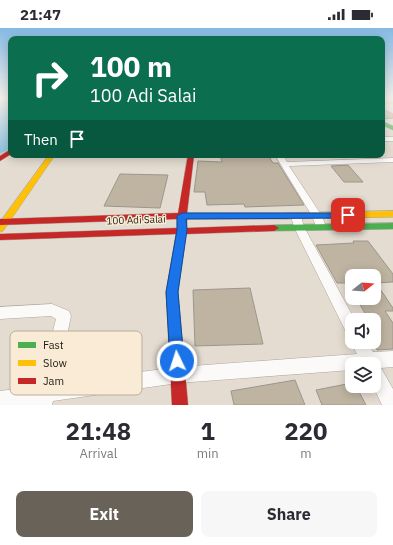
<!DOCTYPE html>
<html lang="en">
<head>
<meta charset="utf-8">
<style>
  :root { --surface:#fff; --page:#f7f7f7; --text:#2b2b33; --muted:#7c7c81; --accent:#686258 }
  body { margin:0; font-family:"IBM Plex Sans",sans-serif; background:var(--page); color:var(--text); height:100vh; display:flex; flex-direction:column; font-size:15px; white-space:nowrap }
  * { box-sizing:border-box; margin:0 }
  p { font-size:13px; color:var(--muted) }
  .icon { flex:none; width:22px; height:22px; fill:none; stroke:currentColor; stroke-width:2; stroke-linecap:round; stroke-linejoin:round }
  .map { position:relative; height:377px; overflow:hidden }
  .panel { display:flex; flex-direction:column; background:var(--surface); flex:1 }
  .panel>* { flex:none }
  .hud { position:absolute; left:8px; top:8px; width:377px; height:122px; border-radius:8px; box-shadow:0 2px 10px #0003; background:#0b6e4f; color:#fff; overflow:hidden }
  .needle { width:26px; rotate:73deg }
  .controls { position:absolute; left:345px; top:241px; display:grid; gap:8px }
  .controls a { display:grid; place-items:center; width:36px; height:36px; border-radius:8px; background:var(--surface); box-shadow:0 2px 10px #0003; font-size:20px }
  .pin { position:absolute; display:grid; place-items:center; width:34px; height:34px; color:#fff; margin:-17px; border-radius:8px; box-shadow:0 2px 6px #0006 }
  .me { position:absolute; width:44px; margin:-22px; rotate:356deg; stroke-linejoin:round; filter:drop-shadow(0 0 3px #0008) }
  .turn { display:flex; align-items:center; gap:14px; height:84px; padding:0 16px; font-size:18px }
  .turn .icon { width:52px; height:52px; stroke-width:2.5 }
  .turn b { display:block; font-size:28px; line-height:34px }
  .then { display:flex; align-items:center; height:38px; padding:0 16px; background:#0003; gap:8px; font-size:15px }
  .eta { display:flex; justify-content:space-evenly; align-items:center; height:68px; text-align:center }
  .eta b { font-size:24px; font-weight:700; line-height:28px }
  .primary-button { display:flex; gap:8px; margin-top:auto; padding:8px 16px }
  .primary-button a { flex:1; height:46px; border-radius:8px; background:var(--accent); color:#fff; font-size:16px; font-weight:700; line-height:46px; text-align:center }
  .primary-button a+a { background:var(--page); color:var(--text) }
  .status { display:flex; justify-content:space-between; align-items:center; height:28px; padding:0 20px; background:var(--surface); direction:ltr }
  .status svg { height:11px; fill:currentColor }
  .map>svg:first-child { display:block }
</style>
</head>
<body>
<div class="status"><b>21:47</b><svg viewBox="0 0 49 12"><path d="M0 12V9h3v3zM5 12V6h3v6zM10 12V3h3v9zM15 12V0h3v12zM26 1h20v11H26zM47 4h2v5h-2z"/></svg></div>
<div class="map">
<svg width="393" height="377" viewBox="0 0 393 377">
  <rect width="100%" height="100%" fill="#e4dcd0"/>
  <polygon fill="#90c4df" points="0,70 11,70 11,120 0,126"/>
  <g fill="#bfb4a1" stroke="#9c968d">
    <polygon points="382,81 393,86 393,90 382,91"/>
    <polygon points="220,127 268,127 273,135 278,135 304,177 245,179 244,176 207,177 205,164 194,164 198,133 222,134"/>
    <polygon points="348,137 363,154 344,154 331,138"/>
    <polygon points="120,146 168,147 160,180 104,178"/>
    <polygon points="353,213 368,213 393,246 393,254 376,255 393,280 393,283 385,283 393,295 393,321 377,322 374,316 374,292 369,292 356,270 374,270 374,248 352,248 352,255 337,255 316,217 354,215"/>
    <polygon points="250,260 263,316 195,318 193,262"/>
    <polygon points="295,352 305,377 234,377 231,363"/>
    <polygon points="352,355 352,358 356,358 366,377 322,377 316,362"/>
  </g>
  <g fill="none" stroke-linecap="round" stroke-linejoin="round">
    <g stroke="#aca69c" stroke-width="1">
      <g id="street">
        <rect x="382" y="109" width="11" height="4"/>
        <polygon points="275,127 283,127 287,134 393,130 393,134 289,138 322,188 326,199 325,201 317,201 312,188"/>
        <polygon points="296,185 301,188 304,199 355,292 352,292 352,308 347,306 294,199 291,188"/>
        <polygon points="52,276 69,283 71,288 57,355 178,339 357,326 351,314 352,312 352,314 367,314 373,324 393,323 393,339 381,340 393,361 393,377 382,377 373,358 374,358 374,336 352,336 352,342 178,355 53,373 52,377 0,377 0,363 39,358 56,291 51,288 0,291 0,279"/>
      </g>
    </g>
    <g stroke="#aca69c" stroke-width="1">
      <g id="fast">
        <polygon points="382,93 393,98 393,102 382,97"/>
        <polygon points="393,195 393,201 274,203 269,200 274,197"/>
      </g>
    </g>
    <g stroke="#aca69c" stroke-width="1">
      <g id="slow">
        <rect x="382" y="73" width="11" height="2"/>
        <polygon points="49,127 55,127 3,203 0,204 0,194"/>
        <polygon points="393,183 393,189 286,191 282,188 286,185"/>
      </g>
    </g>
    <g stroke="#aca69c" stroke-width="1">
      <g id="jam">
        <polygon points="11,121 11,126 0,133 0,128"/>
        <polygon points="188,127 194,127 187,185 286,185 290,188 286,191 187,191 187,200 274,197 279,200 274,203 186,206 178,264 188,377 172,377 166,264 176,206 0,212 0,206 177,200 177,191 0,197 0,191 178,185"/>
      </g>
    </g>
    <use href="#street" fill="#fbfaf8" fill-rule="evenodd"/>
    <use href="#fast" fill="#4caf50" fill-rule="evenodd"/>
    <use href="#slow" fill="#ffc107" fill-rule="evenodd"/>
    <use href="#jam" fill="#c62828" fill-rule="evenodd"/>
  </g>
  <linearGradient id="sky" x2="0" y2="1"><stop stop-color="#85bae4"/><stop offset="0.57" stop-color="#f3efea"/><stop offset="1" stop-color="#f3efea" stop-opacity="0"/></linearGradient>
  <rect width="393" height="123" fill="url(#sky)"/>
  <polygon fill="#1a73e8" stroke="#114b97" points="182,185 348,185 352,187 348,190 186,191 187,202 178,264 184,333 182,338 177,340 172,338 170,333 166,264 177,202 177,188"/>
  <g text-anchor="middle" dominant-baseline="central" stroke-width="3" stroke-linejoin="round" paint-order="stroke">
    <g font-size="10" fill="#252018" stroke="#f9ebd5">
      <text transform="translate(136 192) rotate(-2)">100 Adi Salai</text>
    </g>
  </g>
  <rect x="10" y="303" width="132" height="64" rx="6" fill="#f9ebd5" stroke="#b9ae9c" stroke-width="1"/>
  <rect x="18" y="314" width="18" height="6" fill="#4caf50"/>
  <rect x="18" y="332" width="18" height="6" fill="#ffc107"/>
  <rect x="18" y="350" width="18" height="6" fill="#c62828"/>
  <g font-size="11" fill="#252018">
    <text x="43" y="321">Fast</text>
    <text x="43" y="339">Slow</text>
    <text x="43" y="357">Jam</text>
  </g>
</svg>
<div class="controls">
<a><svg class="needle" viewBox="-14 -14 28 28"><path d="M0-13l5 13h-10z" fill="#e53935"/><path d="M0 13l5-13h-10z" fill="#7c7c81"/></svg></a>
<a><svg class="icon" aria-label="sound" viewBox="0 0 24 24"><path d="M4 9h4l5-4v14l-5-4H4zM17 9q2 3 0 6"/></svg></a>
<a><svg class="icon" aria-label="layers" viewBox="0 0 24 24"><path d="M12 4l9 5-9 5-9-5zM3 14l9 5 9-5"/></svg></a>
</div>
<div class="pin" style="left:348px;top:187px;background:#d93025"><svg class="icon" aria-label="arrive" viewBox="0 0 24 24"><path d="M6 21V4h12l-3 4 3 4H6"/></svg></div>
<svg class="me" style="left:177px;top:333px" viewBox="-20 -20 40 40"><circle r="17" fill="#1a73e8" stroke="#fff" stroke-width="3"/><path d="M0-11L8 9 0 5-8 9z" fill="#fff"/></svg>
<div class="hud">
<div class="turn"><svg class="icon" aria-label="right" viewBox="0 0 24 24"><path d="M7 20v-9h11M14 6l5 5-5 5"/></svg><div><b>100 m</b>100 Adi Salai</div></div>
<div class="then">Then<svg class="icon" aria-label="arrive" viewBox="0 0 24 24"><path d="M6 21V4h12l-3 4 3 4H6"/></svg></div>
</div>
</div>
<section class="panel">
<div class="eta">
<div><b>21:48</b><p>Arrival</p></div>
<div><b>1</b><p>min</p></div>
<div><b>220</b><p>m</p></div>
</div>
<div class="primary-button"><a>Exit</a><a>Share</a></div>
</section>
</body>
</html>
